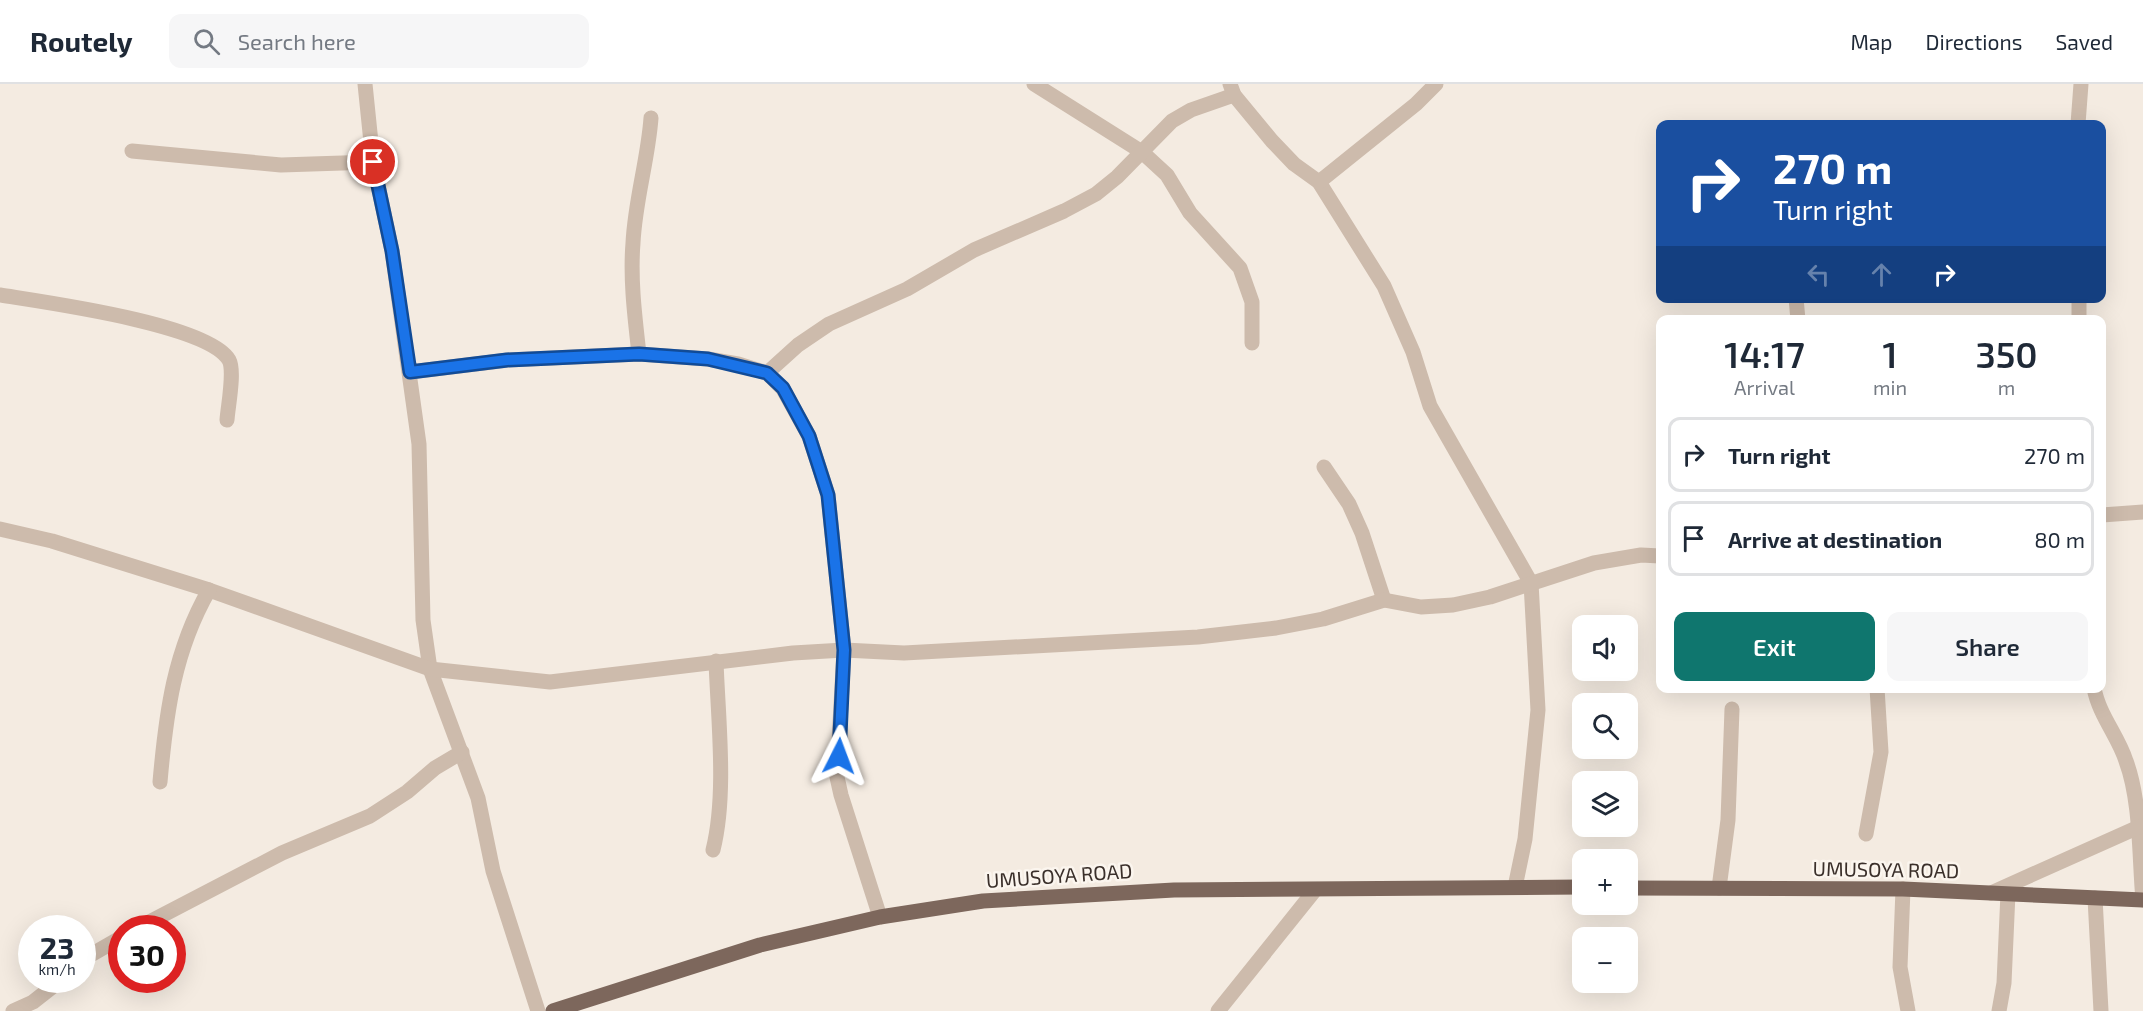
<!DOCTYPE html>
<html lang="en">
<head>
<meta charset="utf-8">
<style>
  :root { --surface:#fff; --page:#f6f6f7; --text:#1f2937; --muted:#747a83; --line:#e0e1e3; --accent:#0f766e }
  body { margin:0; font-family:"Exo 2",sans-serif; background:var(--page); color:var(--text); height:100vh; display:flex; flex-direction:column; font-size:22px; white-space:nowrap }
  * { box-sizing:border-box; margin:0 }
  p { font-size:20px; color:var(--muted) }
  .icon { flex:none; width:33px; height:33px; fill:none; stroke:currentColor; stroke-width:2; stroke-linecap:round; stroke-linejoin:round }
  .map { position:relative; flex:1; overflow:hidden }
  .drawer { position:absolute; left:1656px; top:231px; width:450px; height:378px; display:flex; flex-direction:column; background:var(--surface); border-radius:12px; box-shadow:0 6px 24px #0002 }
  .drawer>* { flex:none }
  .guide { position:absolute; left:1656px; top:36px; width:450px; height:183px; border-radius:12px; box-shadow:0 6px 24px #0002; background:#1a4fa0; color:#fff; overflow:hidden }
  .buttons { position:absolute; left:1572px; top:531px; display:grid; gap:12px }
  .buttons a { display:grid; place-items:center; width:66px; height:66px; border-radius:12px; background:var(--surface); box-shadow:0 6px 24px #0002; font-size:30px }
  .speed { position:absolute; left:18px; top:831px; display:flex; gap:12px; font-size:30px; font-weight:700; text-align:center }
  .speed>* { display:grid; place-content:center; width:78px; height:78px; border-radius:50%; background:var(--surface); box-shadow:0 6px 24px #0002; line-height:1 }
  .speed small { font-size:15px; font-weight:400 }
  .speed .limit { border:9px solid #d22; background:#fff; color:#111 }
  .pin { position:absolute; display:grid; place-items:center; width:51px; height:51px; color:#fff; margin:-26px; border:3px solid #fff; border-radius:50%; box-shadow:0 2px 6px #0007 }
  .me { position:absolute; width:66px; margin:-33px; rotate:3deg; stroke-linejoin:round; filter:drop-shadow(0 0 4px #0008) }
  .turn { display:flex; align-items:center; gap:21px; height:126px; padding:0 18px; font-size:27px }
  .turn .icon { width:78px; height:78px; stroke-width:2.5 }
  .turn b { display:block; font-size:42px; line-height:51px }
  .lanes { display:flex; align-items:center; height:57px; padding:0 18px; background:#0003; justify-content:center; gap:30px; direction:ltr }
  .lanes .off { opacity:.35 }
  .eta { display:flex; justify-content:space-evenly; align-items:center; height:102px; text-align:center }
  .eta b { font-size:36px; font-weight:600; line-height:42px }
  .cta { display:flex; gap:12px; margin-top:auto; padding:12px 18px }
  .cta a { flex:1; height:69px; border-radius:12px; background:var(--accent); color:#fff; font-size:24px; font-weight:600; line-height:69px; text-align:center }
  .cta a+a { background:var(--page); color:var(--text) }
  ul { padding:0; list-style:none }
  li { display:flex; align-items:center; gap:18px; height:75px; margin:0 12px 9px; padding:0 6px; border:3px solid var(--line); border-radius:12px }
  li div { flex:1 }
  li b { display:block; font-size:22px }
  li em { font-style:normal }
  header { display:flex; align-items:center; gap:36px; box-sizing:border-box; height:84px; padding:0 30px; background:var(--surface); border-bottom:2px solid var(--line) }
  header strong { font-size:28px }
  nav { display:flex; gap:33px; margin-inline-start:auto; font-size:21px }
  .search { width:420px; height:54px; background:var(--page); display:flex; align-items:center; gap:15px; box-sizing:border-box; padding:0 21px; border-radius:12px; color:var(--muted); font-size:22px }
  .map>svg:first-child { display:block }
</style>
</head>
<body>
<header>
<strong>Routely</strong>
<div class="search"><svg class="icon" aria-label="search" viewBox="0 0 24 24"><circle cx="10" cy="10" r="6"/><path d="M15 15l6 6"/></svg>Search here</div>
<nav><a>Map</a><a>Directions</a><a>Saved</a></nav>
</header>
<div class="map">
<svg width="2143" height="927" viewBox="0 0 2143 927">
  <rect width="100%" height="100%" fill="#f4ebe1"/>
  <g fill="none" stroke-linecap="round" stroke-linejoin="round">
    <g stroke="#cdbbac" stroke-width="15">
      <polyline points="365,0 373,78 392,167 419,360 423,536 430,585 478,714 493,787 538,927"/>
      <polyline points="1034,0 1142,68 1167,91 1190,129 1240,184 1252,218 1252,259"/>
      <polyline points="1230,0 1234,11 1272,57 1294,80 1319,98 1384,202 1413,268 1430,322 1531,499 1538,626 1525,755 1515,803"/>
      <polyline points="2078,40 2081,0"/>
      <polyline points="132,67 281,81 373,78"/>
      <polyline points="1319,98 1416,20 1436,0"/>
      <path d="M0,211C43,218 208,240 229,276C235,287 228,322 227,336"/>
      <polyline points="1796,214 1798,236"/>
      <polyline points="2079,214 2079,236"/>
      <path d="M639,270C635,234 630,196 633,159C635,116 648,76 651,34"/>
      <polyline points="410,288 508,276 639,270 708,275 738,280 767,289 783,305 809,352 828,411 844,566 837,693 841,711 880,833"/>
      <polyline points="767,289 798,261 829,240 907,205 974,166 1064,127 1096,110 1117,93 1172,37 1191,26 1234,11"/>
      <polyline points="1324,383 1349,420 1362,449 1384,516"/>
      <polyline points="2102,431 2143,428"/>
      <polyline points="0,445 52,457 209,506 430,585 550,598 793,569 844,566 904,569 1198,553 1276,544 1323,535 1384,516 1421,523 1453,521 1490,513 1594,479 1641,471 1660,472"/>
      <path d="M2094,604C2099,631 2118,652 2126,677C2141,717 2139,773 2143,816"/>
      <path d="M160,698C166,629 174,567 209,506"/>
      <polyline points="1866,750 1881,668 1877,604"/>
      <path d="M713,766C727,710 718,635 716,577"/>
      <polyline points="1719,804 1728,736 1732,625"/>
      <polyline points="1903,805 1900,883 1908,927"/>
      <polyline points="1991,809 2143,741"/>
      <polyline points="2095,814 2101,927"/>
      <polyline points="138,844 282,769 370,732 407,708 435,684 462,668"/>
      <polyline points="82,876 122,853"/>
      <polyline points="13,927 33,918 61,896"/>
      <polyline points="1218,927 1315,806"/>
      <polyline points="1999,927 2004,899 2008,809"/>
    </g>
    <g stroke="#7d675c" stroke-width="15">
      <polyline points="1628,804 1903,805 2143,816"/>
      <polyline points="553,927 760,861 880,833 983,817 1174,806 1582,803"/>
    </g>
  </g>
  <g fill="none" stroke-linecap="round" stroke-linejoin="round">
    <g stroke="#114b97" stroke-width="15">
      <polyline id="route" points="373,78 392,167 410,288 507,276 639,270 708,275 767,289 783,304 809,352 828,411 844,566 839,672"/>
    </g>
    <use href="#route" stroke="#1a73e8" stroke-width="10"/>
  </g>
  <g text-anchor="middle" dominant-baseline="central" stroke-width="5" stroke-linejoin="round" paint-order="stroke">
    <g font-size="20" fill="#3b302b" stroke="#fbf5ee">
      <text transform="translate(1886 785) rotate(1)">UMUSOYA ROAD</text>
      <text transform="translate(1059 791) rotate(-4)">UMUSOYA ROAD</text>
    </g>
  </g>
</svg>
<div class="buttons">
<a><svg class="icon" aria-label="sound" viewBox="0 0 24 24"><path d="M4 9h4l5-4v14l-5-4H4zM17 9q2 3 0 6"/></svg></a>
<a><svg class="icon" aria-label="search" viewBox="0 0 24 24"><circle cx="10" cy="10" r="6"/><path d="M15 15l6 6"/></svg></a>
<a><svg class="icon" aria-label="layers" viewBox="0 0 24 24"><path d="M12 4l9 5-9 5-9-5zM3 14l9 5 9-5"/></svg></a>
<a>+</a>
<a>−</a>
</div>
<div class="speed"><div>23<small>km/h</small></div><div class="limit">30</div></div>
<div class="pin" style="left:373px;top:78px;background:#d93025"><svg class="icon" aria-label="arrive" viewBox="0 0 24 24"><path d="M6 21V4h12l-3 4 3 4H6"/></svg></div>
<svg class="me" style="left:839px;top:672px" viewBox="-20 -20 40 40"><path d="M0-17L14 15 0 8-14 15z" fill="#1a73e8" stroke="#fff" stroke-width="4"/></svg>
<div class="guide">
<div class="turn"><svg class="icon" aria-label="right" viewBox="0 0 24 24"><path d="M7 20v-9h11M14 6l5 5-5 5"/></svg><div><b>270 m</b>Turn right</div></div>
<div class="lanes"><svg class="icon off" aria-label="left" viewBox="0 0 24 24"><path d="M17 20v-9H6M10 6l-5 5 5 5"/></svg><svg class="icon off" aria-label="ahead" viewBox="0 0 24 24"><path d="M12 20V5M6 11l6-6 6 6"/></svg><svg class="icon" aria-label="right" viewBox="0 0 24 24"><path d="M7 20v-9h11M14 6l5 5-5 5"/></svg></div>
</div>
<section class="drawer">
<div class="eta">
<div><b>14:17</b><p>Arrival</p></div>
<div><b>1</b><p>min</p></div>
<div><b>350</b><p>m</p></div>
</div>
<ul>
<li><svg class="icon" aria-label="right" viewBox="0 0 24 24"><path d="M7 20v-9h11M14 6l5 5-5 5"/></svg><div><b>Turn right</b></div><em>270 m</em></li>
<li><svg class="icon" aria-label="arrive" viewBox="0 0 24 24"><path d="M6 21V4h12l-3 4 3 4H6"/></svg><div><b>Arrive at destination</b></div><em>80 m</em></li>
</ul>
<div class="cta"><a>Exit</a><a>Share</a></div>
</section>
</div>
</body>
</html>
